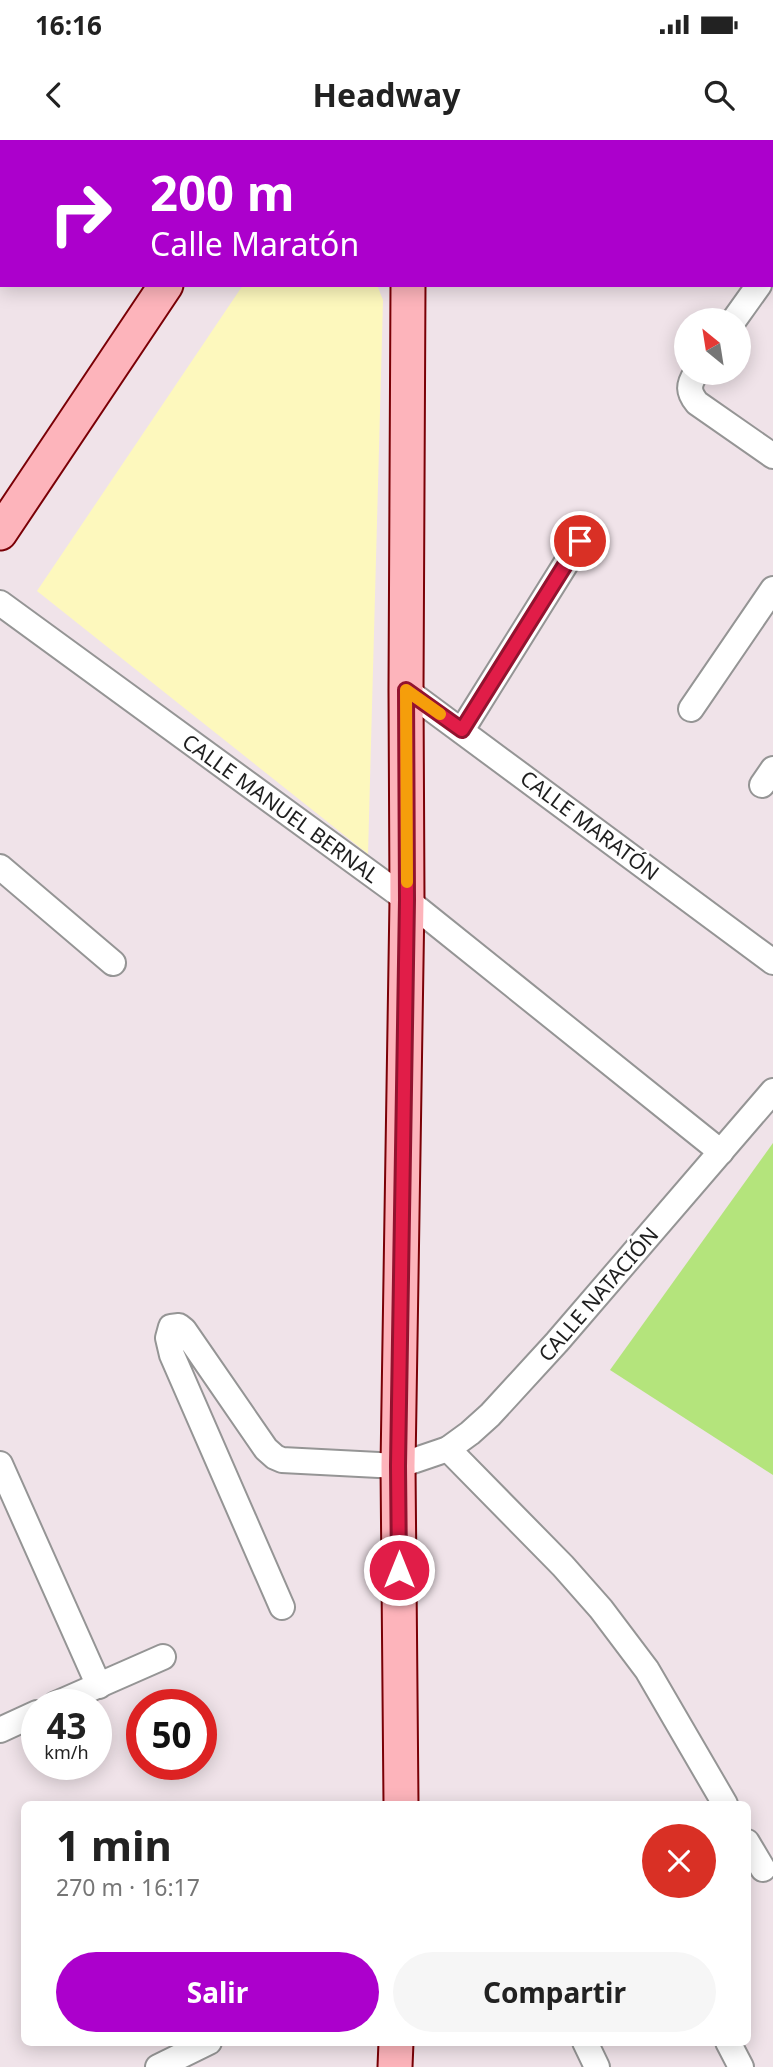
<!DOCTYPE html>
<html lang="es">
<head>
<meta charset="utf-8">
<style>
  :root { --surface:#fff; --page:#f6f6f6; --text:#222; --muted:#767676; --accent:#ac00cc }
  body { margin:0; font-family:"Noto Sans",sans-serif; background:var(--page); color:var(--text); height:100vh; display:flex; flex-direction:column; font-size:26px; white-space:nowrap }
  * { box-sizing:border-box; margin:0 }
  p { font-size:23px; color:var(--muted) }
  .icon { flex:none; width:38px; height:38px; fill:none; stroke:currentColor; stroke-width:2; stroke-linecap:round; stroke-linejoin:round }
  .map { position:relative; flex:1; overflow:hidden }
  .side { position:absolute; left:21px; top:1661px; width:730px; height:245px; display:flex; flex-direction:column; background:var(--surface); border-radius:10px; box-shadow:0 4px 18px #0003 }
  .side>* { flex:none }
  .banner { position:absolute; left:0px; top:0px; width:774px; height:147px; box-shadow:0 4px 18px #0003; background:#ac00cc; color:#fff; overflow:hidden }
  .needle { width:46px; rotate:330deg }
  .buttons { position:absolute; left:674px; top:168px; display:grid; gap:14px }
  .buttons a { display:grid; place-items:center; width:77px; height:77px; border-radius:50%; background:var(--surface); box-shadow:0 4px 18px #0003; font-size:35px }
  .speed { position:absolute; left:21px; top:1549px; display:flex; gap:14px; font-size:35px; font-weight:700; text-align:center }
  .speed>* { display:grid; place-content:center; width:91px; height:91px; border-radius:50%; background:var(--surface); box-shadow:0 4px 18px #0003; line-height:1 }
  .speed small { font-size:18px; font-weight:400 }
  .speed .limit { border:10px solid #d22; background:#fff; color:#111 }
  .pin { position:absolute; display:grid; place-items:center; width:60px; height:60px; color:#fff; margin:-30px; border:4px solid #fff; border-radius:50%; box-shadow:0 2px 7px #0007 }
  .me { position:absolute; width:77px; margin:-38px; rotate:0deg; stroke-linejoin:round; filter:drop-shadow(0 0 5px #0008) }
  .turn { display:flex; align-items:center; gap:24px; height:147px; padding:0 35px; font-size:32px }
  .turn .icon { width:91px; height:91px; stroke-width:2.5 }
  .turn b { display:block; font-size:49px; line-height:60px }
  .round { display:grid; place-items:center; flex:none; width:74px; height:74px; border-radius:37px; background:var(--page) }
  .overview { display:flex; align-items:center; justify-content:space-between; height:119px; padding:0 35px }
  h1 { font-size:42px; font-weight:700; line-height:52px }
  .cta { display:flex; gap:14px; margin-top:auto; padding:14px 35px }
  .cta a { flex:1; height:80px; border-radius:42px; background:var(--accent); color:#fff; font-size:28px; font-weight:700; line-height:80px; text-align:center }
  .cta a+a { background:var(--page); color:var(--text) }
  .status { display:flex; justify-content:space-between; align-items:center; height:49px; padding:0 35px; background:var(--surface); direction:ltr }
  .status svg { height:19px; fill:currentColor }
  header { display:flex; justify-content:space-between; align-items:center; height:91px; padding:0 35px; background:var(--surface); font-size:32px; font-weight:700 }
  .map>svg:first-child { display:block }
</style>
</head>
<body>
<div class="status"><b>16:16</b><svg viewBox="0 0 49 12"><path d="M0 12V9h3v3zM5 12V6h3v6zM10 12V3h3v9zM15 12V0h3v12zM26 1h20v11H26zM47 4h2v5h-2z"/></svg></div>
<header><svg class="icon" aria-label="back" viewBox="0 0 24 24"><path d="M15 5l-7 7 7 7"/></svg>Headway<svg class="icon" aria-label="search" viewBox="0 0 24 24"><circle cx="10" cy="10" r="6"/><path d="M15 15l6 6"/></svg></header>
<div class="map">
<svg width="773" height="1927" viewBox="0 0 773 1927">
  <rect width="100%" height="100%" fill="#f0e3e9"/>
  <polygon fill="#fdf8bd" points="243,145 377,145 383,160 368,714 37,451"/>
  <polygon fill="#b4e47c" points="773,1003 773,1335 610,1230"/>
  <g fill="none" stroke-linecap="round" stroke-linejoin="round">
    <g stroke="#959595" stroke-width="28">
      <g id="minor">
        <polyline points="149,0 152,2"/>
        <polyline points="772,128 773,127"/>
        <polyline points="734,180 759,145"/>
        <path d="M696,233C688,245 688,252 697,263L773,316"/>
        <polyline points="0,463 407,760 721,1012"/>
        <polyline points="406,550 773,822"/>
        <polyline points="691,569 773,449"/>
        <polyline points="462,590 580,401"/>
        <polyline points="762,645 773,629"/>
        <polyline points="0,727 113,823"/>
        <polyline points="448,1309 563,1426 601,1469 647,1530 725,1664"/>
        <polyline points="0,1324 99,1546"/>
        <polyline points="282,1467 172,1215 168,1198 171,1187 179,1186 184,1190 266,1309 275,1317 282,1320 398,1326 448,1309 470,1293 490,1275 557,1202 773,951"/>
        <polyline points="56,1564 163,1517"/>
        <polyline points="0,1590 37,1573"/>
        <polyline points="747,1702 763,1729"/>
        <polyline points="585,1902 597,1927"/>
        <polyline points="728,1902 741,1927"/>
        <polyline points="158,1927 209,1902"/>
      </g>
    </g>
    <g stroke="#7a0006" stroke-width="37">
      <g id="secondary">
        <polyline points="261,2 262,0"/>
        <polyline points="411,2 411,0"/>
        <polyline points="0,393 166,145"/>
        <polyline points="401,1664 398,1326 407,760 406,550 408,145"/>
        <polyline points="395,1927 396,1902"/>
      </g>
    </g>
    <use href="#minor" stroke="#fff" stroke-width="24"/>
    <use href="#secondary" stroke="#fdb4bb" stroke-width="33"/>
  </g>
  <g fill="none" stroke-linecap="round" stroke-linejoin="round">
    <g stroke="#92132f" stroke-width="18">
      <polyline id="route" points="399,1430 398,1326 407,760 406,550 462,590 580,401"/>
    </g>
    <use href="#route" stroke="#e11d48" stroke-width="12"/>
    <polyline stroke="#f59e0b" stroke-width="12" points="407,742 406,550 440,574"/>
  </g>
  <g text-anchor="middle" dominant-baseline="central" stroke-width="5" stroke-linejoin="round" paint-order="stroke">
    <g font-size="21" fill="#1e1e1e" stroke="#fff">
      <text transform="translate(281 668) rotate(36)">CALLE MANUEL BERNAL</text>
      <text transform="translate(590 685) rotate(37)">CALLE MARATÓN</text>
      <text transform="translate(598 1154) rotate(-49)">CALLE NATACIÓN</text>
    </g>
  </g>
</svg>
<div class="buttons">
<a><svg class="needle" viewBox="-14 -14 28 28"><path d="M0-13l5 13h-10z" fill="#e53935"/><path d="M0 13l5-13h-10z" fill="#767676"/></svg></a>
</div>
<div class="speed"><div>43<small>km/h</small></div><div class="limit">50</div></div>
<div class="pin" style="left:580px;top:401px;background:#d93025"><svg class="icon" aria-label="arrive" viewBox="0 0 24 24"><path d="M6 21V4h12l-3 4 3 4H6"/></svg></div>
<svg class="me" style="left:399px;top:1430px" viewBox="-20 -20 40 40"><circle r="17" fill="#e11d48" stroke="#fff" stroke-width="3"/><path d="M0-11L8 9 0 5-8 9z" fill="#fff"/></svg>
<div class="banner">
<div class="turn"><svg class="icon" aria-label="right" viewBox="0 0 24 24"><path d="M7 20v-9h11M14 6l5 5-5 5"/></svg><div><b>200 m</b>Calle Maratón</div></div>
</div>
<section class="side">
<div class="overview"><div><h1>1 min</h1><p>270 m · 16:17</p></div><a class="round" style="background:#d93025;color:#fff"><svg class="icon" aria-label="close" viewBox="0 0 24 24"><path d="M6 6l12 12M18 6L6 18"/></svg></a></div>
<div class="cta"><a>Salir</a><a>Compartir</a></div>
</section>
</div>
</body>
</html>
